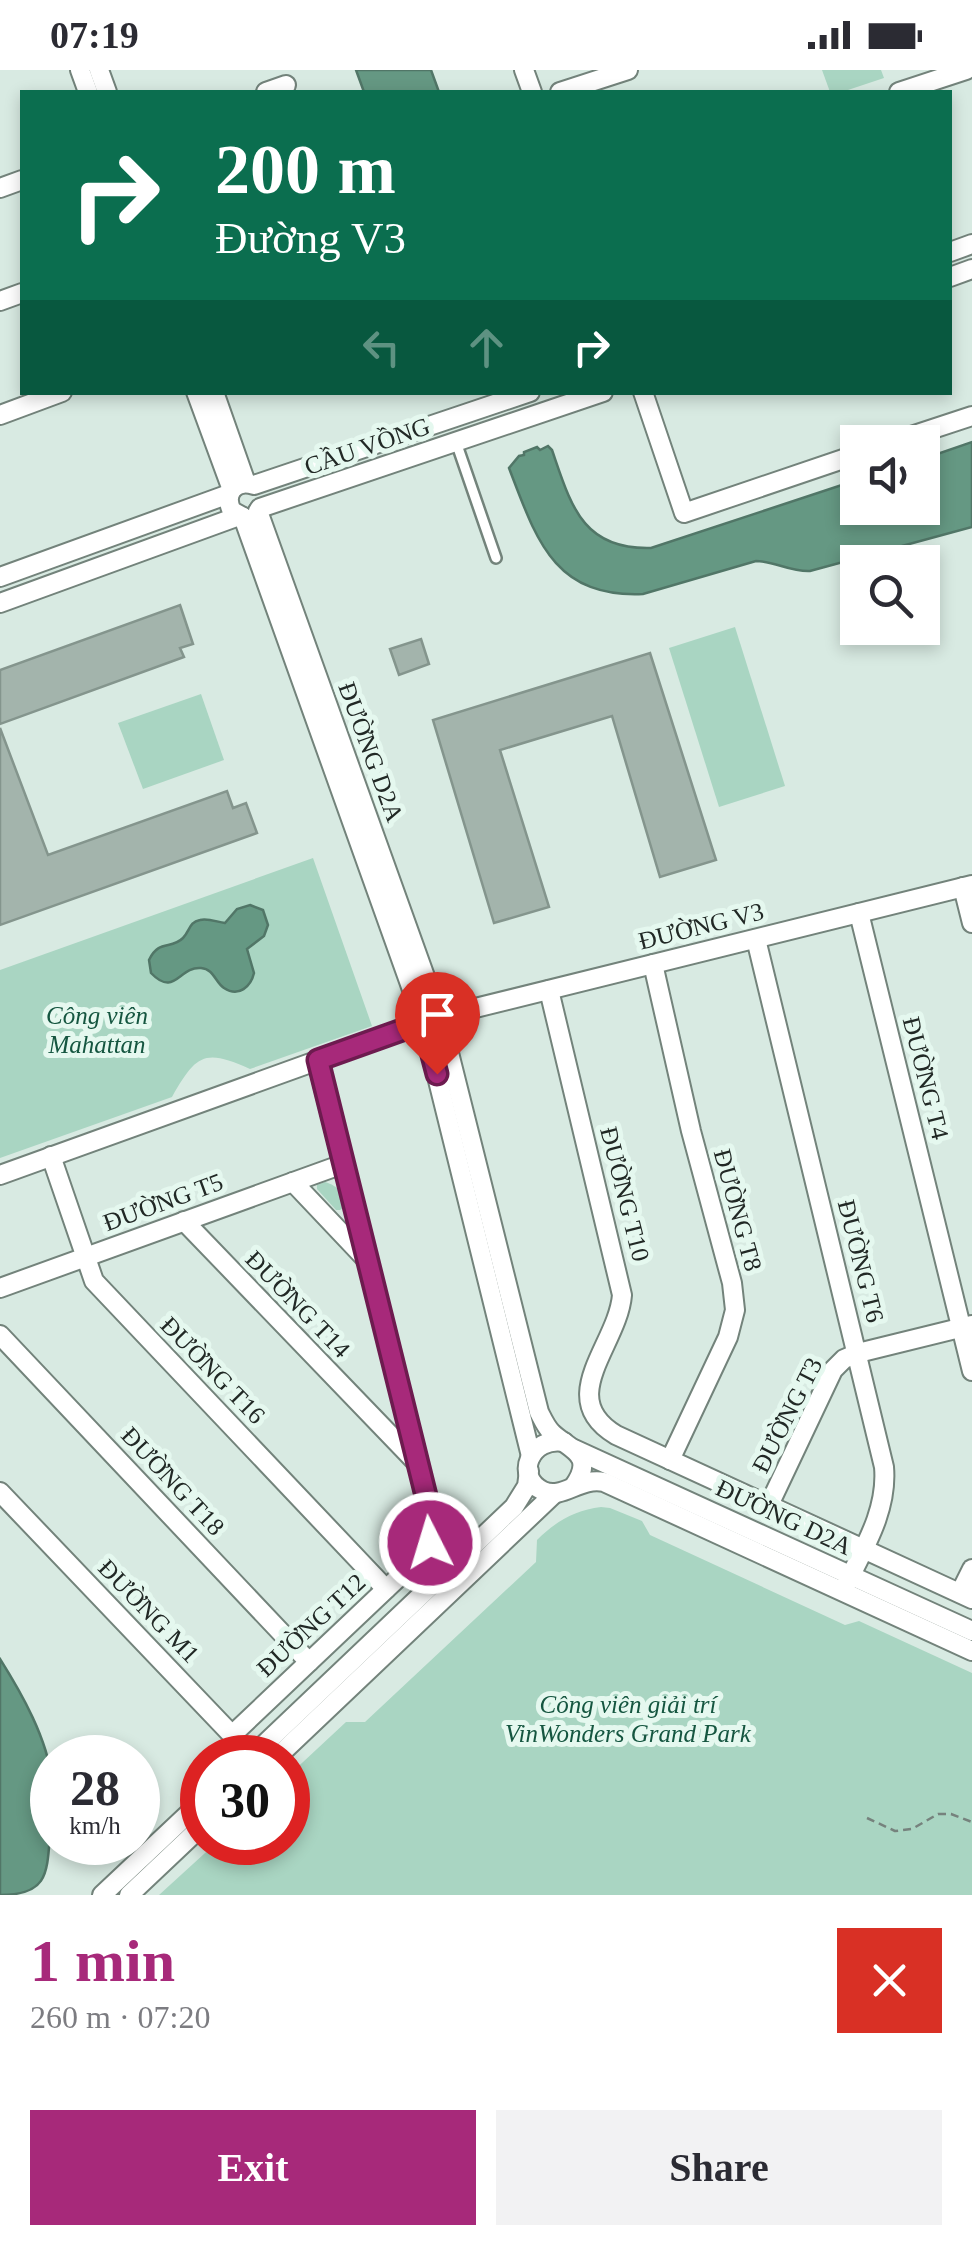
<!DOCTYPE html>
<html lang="en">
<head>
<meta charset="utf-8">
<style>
  :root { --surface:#fff; --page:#f2f2f3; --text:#2b2b33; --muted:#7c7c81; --accent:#a7297a }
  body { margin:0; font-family:Georgia,serif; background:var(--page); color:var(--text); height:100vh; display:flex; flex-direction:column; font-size:38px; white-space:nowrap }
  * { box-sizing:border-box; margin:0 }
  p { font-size:32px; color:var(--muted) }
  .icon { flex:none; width:55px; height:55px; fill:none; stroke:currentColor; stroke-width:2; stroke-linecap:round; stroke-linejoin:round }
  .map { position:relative; height:1825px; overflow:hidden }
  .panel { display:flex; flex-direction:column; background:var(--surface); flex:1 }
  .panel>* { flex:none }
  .guide { position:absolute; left:20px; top:20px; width:932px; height:305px; border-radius:0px; box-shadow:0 5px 15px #0003; background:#0b6e4f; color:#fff; overflow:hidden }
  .buttons { position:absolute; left:840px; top:355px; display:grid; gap:20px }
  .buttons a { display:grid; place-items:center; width:100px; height:100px; border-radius:0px; background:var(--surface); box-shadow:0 5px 15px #0003; font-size:50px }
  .speed { position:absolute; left:30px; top:1665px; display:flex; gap:20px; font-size:50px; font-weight:700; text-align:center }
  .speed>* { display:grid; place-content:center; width:130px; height:130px; border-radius:50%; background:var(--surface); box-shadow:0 5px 15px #0003; line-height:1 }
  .speed small { font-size:25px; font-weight:400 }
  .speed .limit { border:15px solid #d22; background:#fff; color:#111 }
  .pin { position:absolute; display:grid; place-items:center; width:85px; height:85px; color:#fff; margin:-102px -42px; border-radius:50% 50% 50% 0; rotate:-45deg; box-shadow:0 0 10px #0007 }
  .pin .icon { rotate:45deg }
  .me { position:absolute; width:110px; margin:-55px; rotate:355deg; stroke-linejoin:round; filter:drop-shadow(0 0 8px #0008) }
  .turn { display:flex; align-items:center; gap:35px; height:210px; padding:0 30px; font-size:45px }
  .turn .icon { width:130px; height:130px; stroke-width:2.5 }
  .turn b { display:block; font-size:70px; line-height:85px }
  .lanes { display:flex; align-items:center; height:95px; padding:0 30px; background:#0003; justify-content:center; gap:50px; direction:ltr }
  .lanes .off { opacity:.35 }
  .round { display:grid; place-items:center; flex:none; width:105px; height:105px; border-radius:0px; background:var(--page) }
  .headline { display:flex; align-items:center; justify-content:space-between; height:170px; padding:0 30px }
  h1 { font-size:60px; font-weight:700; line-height:75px; color:var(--accent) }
  .cta { display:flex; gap:20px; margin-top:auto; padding:20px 30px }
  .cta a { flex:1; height:115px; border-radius:0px; background:var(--accent); color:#fff; font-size:40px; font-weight:700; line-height:115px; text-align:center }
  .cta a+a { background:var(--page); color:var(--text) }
  .status { display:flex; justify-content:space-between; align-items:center; height:70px; padding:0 50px; background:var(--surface); direction:ltr }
  .status svg { height:28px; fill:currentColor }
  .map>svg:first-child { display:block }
</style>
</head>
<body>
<div class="status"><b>07:19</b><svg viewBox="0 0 49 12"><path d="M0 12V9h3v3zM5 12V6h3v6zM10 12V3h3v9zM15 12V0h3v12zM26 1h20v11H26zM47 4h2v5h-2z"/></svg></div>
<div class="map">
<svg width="972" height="1825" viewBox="0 0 972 1825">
  <rect width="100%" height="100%" fill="#d8eae2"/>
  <g fill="#a9d5c2">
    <polygon points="822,0 881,0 884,8 842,22 830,22"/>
    <polygon points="735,557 785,716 719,737 669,578"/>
    <polygon points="201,624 224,690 143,719 118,653"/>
    <path d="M313,788L372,956L250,999C204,978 196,985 172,1027L0,1088V900Z"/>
    <path d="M325,1112C338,1116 345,1123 343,1138L340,1140H336L317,1119V1115Z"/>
    <path d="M601,1437L610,1438L642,1451L650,1465L845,1555L859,1551L972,1603V1825H159L216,1773L288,1772V1706L346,1652H365L536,1492L537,1470C555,1452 575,1440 601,1437Z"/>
  </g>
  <g fill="#659883" stroke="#517667" stroke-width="2.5">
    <polygon points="356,0 431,0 439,22 364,22"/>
    <path d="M972,372V457L810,501C790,502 775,491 756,491L643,524C553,528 536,468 509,398L519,386L524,385V382L537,377L540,380L548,376L552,380C571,435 582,480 651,478L857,410L858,438H922L923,389Z"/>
    <path d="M250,835L263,840L268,855L264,866L247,879L254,903C251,916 239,928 224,918C215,912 214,899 201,898C179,896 175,928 151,903L149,890C159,869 171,880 183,868C190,861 189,852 200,850C208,848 217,852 225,853L237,839Z"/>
    <path d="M0,1589C22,1624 47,1668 52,1710C55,1728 52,1747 50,1765C47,1805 47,1825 0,1825Z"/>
  </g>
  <g fill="#a3b4ac" stroke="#84958d" stroke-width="2.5">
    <polygon points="180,535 193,574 180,578 184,587 0,654 0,600"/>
    <polygon points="421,569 429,594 399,605 390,579"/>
    <polygon points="650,583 716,790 660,807 612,646 500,680 549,837 494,853 433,650"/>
    <polygon points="0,658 48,785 227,721 233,738 246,733 257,763 0,855"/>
  </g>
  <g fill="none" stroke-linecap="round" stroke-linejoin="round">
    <g stroke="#73837b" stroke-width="14">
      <polyline id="service" points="456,372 496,488"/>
    </g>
    <g stroke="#73837b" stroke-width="22">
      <g id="minor">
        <polyline points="80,0 88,22"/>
        <polyline points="99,0 107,22"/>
        <polyline points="524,0 532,22"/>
        <polyline points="266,22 286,15"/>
        <polyline points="560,22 628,0"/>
        <polyline points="899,22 966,0"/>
        <polyline points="0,118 22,110"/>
        <polyline points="950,182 972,174"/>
        <polyline points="950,207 972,199"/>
        <polyline points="0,231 22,223"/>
        <polyline points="196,322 232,420"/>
        <polyline points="214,322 246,413"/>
        <polyline points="643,322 684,443 858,384"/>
        <polyline points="0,345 62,322"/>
        <polyline points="893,372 972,346"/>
        <polyline points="260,438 603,322"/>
        <path d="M258,441L437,940L443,946V959L539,1342C543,1350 546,1357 552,1363C570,1380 596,1384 574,1416"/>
        <polyline points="243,447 420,942"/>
        <path d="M243,447L232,441C223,424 235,409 254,415L530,322"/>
        <polyline points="0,507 229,424"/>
        <polyline points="0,533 239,446"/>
        <polyline points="963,817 972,853"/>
        <polyline points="859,843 972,1301"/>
        <path d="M756,869L884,1397C888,1442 862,1481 843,1521"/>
        <polyline points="653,894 691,1061 732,1213 735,1240 728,1267 670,1390"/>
        <path d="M549,920L622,1225C618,1275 554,1328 616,1365L972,1529"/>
        <polyline points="443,946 972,815"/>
        <polyline points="427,966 531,1386"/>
        <polyline points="51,1086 94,1211 386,1519"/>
        <polyline points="0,1105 416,955"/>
        <polyline points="293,1112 364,1187"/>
        <polyline points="184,1151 418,1394"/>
        <polyline points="0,1218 343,1094"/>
        <polyline points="0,1265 309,1592"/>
        <path d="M564,1372C531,1366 513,1406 543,1421C563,1430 579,1407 604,1412L972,1581"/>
        <polyline points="574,1379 972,1561"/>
        <polyline points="0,1422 254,1688"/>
        <polyline points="769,1435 833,1300 844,1289 858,1283 972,1255"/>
        <polyline points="960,1523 972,1499"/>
        <path d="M232,1665L420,1487C430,1476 434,1465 432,1450L317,990"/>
        <polyline points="250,1688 514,1437 527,1416 529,1401"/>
        <polyline points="276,1688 555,1423"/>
        <polyline points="102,1825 202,1731"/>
        <polyline points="129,1825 202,1756"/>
      </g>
    </g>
    <polyline stroke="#76827d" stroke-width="2.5" stroke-dasharray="8 5" stroke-linecap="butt" points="867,1748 895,1761 912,1759 938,1744 951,1744 972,1752"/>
    <use href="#service" stroke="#fff" stroke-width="9"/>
    <use href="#minor" stroke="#fff" stroke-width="18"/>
  </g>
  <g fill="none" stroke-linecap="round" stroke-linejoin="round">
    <g stroke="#6d1b4f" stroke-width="25">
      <polyline id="route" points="430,1473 432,1450 318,990 416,955 421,963 427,966 437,1004"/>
    </g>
    <use href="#route" stroke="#a7297a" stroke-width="18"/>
  </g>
  <g text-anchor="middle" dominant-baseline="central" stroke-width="10" stroke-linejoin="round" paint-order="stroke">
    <g font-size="25" fill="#212825" stroke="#e5f8ef">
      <text transform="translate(367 376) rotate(-19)">CẦU VỒNG</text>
      <text transform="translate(371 682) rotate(70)">ĐƯỜNG D2A</text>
      <text transform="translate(701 856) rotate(-14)">ĐƯỜNG V3</text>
      <text transform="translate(926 1008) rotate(76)">ĐƯỜNG T4</text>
      <text transform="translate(625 1124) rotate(76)">ĐƯỜNG T10</text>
      <text transform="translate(163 1132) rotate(-20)">ĐƯỜNG T5</text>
      <text transform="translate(738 1140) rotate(75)">ĐƯỜNG T8</text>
      <text transform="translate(861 1191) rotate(76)">ĐƯỜNG T6</text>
      <text transform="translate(298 1234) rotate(46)">ĐƯỜNG T14</text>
      <text transform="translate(213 1300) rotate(46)">ĐƯỜNG T16</text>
      <text transform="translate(787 1345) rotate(-63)">ĐƯỜNG T3</text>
      <text transform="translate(173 1411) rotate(47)">ĐƯỜNG T18</text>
      <text transform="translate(784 1447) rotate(25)">ĐƯỜNG D2A</text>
      <text transform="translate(149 1541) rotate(46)">ĐƯỜNG M1</text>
      <text transform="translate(311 1555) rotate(-43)">ĐƯỜNG T12</text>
    </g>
    <g font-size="25" font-style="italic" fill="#155640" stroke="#e5f8ef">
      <text x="97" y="945">Công viên<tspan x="97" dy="29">Mahattan</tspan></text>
      <text x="628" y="1634">Công viên giải trí<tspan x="628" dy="29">VinWonders Grand Park</tspan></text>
    </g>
  </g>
</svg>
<div class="buttons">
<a><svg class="icon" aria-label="sound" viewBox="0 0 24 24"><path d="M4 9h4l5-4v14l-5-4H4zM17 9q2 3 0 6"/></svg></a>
<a><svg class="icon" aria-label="search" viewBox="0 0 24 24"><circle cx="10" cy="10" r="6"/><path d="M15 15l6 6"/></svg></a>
</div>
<div class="speed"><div>28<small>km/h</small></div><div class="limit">30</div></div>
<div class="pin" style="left:437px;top:1004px;background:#d93025"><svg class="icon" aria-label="arrive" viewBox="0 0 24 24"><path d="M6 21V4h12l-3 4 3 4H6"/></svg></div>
<svg class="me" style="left:430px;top:1473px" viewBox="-20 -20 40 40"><circle r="17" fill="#a7297a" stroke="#fff" stroke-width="3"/><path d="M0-11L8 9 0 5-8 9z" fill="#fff"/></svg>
<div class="guide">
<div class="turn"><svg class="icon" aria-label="right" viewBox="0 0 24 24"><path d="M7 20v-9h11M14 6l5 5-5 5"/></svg><div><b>200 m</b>Đường V3</div></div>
<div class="lanes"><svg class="icon off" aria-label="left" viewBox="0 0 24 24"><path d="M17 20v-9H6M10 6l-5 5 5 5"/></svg><svg class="icon off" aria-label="ahead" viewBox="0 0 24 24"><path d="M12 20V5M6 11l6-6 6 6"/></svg><svg class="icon" aria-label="right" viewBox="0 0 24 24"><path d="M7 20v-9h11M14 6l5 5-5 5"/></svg></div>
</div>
</div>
<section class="panel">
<div class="headline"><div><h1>1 min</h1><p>260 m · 07:20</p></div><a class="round" style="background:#d93025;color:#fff"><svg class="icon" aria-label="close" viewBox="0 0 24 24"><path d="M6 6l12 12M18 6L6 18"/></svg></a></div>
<div class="cta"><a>Exit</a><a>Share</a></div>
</section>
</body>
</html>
